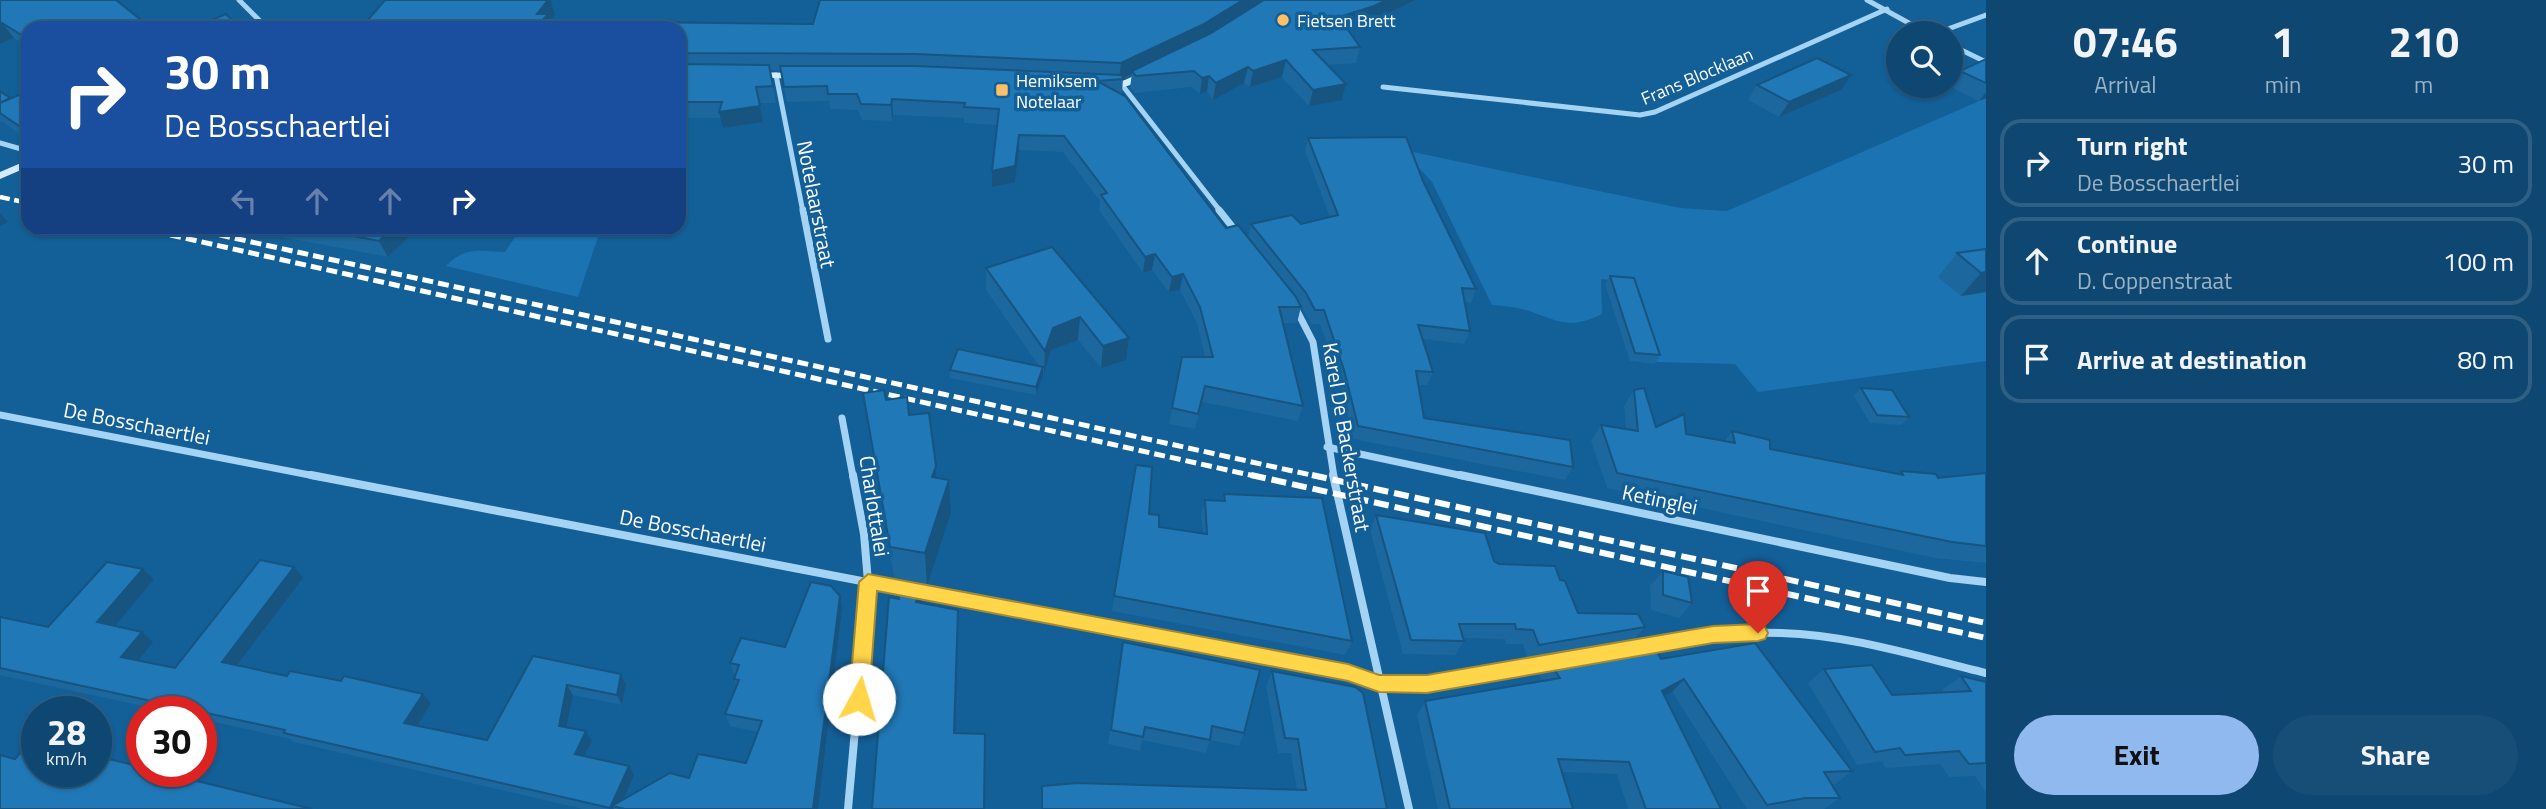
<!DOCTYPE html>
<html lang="en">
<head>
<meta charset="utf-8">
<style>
  :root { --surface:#0e4772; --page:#174e77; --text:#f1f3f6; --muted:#9bb2c4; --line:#2e5f84; --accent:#90b9f0 }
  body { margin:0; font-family:"Titillium Web",sans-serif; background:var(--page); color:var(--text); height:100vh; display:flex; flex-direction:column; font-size:26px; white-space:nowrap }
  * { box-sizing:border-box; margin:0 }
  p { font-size:23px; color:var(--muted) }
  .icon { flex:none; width:38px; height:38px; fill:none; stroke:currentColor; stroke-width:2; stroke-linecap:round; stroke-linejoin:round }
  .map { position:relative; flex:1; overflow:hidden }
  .sheet { display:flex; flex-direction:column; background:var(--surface); width:560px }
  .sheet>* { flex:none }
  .top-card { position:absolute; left:21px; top:21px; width:665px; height:214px; border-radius:21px; box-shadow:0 2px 5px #0004,0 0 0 2px var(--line); background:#1a4fa0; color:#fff; overflow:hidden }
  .fabs { position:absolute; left:1886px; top:21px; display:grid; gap:14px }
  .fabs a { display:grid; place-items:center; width:77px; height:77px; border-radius:50%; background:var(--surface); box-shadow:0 2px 5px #0004,0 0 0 2px var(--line); font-size:35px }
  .speed { position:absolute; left:21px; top:696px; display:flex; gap:14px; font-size:35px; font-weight:700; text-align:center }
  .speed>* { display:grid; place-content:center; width:91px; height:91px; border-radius:50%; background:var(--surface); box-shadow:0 2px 5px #0004,0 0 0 2px var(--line); line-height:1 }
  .speed small { font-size:18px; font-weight:400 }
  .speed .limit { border:10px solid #d22; background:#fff; color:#111 }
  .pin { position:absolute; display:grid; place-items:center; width:60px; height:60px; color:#fff; margin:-72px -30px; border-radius:50% 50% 50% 0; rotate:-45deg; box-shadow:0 0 7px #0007 }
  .pin .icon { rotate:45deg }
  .me { position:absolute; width:77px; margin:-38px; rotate:6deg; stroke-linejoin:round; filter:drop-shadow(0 0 5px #0008) }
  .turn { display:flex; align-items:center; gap:24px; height:147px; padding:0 28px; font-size:32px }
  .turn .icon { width:91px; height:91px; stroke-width:2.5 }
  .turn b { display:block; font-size:49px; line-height:60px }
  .lanes { display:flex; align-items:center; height:66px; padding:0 28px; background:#0003; justify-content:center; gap:35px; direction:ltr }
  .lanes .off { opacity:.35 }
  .eta { display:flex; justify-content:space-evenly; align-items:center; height:119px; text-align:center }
  .eta b { font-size:42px; font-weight:700; line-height:49px }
  .cta { display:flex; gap:14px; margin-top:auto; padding:14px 28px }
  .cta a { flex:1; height:80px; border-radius:42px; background:var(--accent); color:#111; font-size:28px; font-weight:700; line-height:80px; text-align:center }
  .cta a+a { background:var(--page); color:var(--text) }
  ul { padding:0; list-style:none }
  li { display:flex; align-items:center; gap:21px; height:88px; margin:0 14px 10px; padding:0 14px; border:4px solid var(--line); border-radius:21px }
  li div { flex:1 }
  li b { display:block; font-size:26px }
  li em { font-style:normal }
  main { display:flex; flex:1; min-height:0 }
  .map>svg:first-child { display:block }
</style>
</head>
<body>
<main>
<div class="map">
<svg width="1986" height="809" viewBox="0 0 1986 809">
  <rect width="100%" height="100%" fill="#135f98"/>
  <g fill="#1b73b2">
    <path d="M1986,98V361L1758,392L1735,364L1656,362L1632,283L1601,279L1602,314C1568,331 1557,320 1526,310C1515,307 1503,306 1492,305L1432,182L1418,167L1413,152L1680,208L1727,211Z"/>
    <path d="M507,228H601L578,297L446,266C465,246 480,251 505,252L519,231Z"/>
  </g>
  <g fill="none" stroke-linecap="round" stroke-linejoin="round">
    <g stroke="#a5d3f3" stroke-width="5">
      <polyline points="239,0 267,28"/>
      <polyline points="1867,0 1927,33"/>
      <polyline points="1937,33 1986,15"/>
      <polyline points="1951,45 1986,62"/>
      <polyline points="776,75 803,212"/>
      <polyline points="1122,85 1221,212"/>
      <polyline points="1383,87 1640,115 1655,112 1887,9"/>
      <polyline points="0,143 28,151"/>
    </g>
    <g stroke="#a5d3f3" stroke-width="7">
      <polyline points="803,210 828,339"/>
      <polyline points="1219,210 1238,234"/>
      <polyline points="1295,307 1313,342 1334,477"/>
      <polyline points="0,415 320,477"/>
      <polyline points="842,418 853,477"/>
      <polyline points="1327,447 1468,477"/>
    </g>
    <g stroke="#a5d3f3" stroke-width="8">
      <polyline points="311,475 903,589"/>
      <polyline points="1333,475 1409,809"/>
      <polyline points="1460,475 1950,578 1986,582"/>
      <polyline points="915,591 1348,673 1379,683 1427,684 1550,664"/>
      <path d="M1648,646C1692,638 1736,631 1781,633C1851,635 1919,657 1986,673"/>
      <polyline points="848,809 868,582 864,534 853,475"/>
    </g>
    <g fill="#d4ebfd" fill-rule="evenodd">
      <path d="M1148,70L1153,73L1152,75C1136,82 1116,95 1100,85L1105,82H1120Z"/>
      <polygon points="752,72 798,73 803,76 798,79 748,77 748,73"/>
      <polygon points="28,160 28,167 0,179 0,172"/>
    </g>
    <polyline stroke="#fff" stroke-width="4.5" stroke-dasharray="10 4.5" stroke-linecap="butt" points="0,197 28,203"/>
    <g stroke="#fff" stroke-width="5" stroke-dasharray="11 5" stroke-linecap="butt">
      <polyline points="139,228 1259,477"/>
      <polyline points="188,228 1320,477"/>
    </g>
    <g stroke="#fff" stroke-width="6" stroke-dasharray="15 6" stroke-linecap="butt">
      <polyline points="1251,475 1986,638"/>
      <polyline points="1312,475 1986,623"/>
    </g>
  </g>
  <g fill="#1c679d">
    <polygon points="0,0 28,28 28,48 14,38 0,44"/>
    <polygon points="555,14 550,20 813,24 1369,22 1347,29 1360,47 1356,63 1328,65 1346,84 1342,100 1309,106 1282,77 1250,87 1244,83 1213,100 1207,92 1200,94 1191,87 1135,93 1130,87 1132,74 1123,78 1122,94 1226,228 1248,237 1251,224 1301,224 1330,217 1305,151 1308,138 1423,181 1476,289 1471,303 1465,302 1470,331 1464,344 1423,339 1433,372 1427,385 1418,385 1424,418 1573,467 1565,480 1353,439 1340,383 1320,324 1311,324 1299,302 1301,307 1297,323 1283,323 1303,406 1298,421 1202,402 1195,429 1169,424 1182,357 1205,357 1197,323 1180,290 1169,292 1152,270 1143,273 1099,210 1100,201 1063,152 1019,150 1015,182 992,187 992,171 997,125 964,123 964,118 893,115 892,121 862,120 858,110 830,109 829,101 787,102 781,70 770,70 776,103 760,103 763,122 723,128 721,118 679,118 679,28 361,28"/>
    <polygon points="1986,59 1986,98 1979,101 1949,86 1951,86 1951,83 1960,71"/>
    <polygon points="1757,85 1841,90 1779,117 1748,100"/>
    <polygon points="0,91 10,98 28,91 28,140 2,121 0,122"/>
    <polygon points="262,228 418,228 388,257 266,234"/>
    <polygon points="1986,249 1986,292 1961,296 1938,277 1957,253"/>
    <polygon points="986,268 1129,338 1126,360 1101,368 1078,340 1051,350 1036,395 950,378 950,370 1039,366 986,290"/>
    <polygon points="1610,276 1660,355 1655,364 1630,361 1605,284"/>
    <polygon points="1861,388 1909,417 1901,425 1870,423 1854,396"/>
    <polygon points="1634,390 1656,427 1725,441 1732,431 1770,449 1899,474 1901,471 1938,478 1986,473 1986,563 1935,558 1607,488 1591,441 1601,425 1626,429 1624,406"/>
    <polygon points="863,393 909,415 936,466 937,478 949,480 951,513 927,586 922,585 923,598 922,603 958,610 958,625 955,733 984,809 898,598 868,428"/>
    <polygon points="1136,465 1149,514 1159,527 1203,533 1201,515 1205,500 1222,501 1224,494 1352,641 1345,655 1112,611"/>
    <polygon points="1376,515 1499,564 1560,580 1578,613 1645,627 1633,641 1528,660 1523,644 1506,644 1505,639 1463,638 1464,641 1455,655 1403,654 1370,530"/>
    <polygon points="143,569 154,579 114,626 153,642 138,660 175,668 303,578 237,666 431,703 417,726 487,740 533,656 621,674 626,684 622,705 573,695 567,727 586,731 592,741 585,756 629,766 634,775 624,799 689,778 746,763 758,732 730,726 725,714 737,687 734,679 735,676 730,663 785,647 842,610 818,809 583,809 294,742 290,739 201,719 201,712 170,712 0,675 0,617 48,627"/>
    <polygon points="1663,571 1692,603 1679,618 1651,610 1650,586"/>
    <polygon points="1121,657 1244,733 1239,746 1210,740 1206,753 1142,740 1140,751 1108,744"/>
    <polygon points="1546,658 1661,659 1852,771 1835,784 1831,784 1840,798 1824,809 1747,809 1672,692 1664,696 1721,809 1628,809 1617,774 1562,772 1573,809 1438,809 1417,715 1425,701 1543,681 1536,671"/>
    <polygon points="1824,669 1892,695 1943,692 1942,690 1961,676 1986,682 1986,793 1975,776 1949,777 1940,764 1886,768 1882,761 1857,765 1808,683"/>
    <polygon points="1272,671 1387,809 1041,809 1042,786 1297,790 1291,753 1278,753 1266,686"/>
  </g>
  <g fill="#175480">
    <polygon points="548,0 550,0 555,14 545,28 537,14"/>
    <polygon points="1243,0 1266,0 1200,41 1132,71 1132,74 1119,79 1121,63"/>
    <polygon points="1387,0 1415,0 1369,22 1335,33 1339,17"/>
    <polygon points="0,23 2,23 14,38 0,44"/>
    <polygon points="1286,60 1282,77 1250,87 1253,71"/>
    <polygon points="1248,67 1244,83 1213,100 1216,83"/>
    <polygon points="1851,75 1841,90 1779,117 1789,102"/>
    <polygon points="1209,76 1207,92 1200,94 1202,78"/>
    <polygon points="1346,84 1342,100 1309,106 1313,90"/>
    <polygon points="1986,92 1986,98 1979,101"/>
    <polygon points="892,99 893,115 892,121 891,105"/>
    <polygon points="760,106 763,122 723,128 719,112"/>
    <polygon points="1019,135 1019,150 1015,182 992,187 992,171"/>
    <polygon points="0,213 8,222 0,226"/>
    <polygon points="392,228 418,228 388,257 379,241"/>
    <polygon points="1155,254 1152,270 1143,273 1145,257"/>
    <polygon points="1986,272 1986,292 1961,296 1981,273"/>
    <polygon points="1183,274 1180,290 1169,292 1172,277"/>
    <polygon points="1080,317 1078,340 1051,350 1044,373 1045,351 1053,328"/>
    <polygon points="1129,338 1126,360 1101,368 1103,346"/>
    <polygon points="1043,367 1043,375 1036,395 1036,387"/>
    <polygon points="936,466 938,499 932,477"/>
    <polygon points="949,480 951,513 927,586 925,553"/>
    <polygon points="294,567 303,578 232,672 222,662"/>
    <polygon points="143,569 154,579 109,633 97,622"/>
    <polygon points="922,584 923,598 918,617 916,602"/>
    <polygon points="840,596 842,610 818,809 813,809"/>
    <polygon points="958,610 958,625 955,747 954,733"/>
    <polygon points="142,632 153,642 133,667 121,657"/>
    <polygon points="621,674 626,684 622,705 617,695"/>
    <polygon points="1684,679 1672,692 1649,704 1662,691"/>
    <polygon points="567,685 573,695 565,735 559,726"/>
    <polygon points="423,694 431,703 413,733 404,723"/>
    <polygon points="586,731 592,741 581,763 575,754"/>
    <polygon points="629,766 634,775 620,808 612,806 614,809 611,809 610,808"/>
  </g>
  <g fill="#2178b7" stroke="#175480" stroke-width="2">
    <polygon points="0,0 116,0 151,28 28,28 28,39 2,23 0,23"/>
    <polygon points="385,0 548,0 537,14 548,14 542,21 813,24 820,0 1243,0 1202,25 1121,63 916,54 679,53 679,28 361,28"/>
    <polygon points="1264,0 1387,0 1374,6 1339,17 1360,47 1313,50 1346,84 1313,90 1286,60 1253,71 1248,67 1216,83 1209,76 1202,78 1194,71 1136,76 1132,71 1211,33"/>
    <polygon points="226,14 239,28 193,28"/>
    <polygon points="1817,58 1851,75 1789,102 1757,85"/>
    <polygon points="1986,59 1986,83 1960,71"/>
    <polygon points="679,64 769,65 773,86 756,87 760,106 719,112 722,102 679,102"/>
    <polygon points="780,66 916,66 1121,75 1124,79 1097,81 1125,96 1226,228 1238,225 1296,297 1301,307 1279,307 1303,406 1205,386 1198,414 1172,408 1182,357 1213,357 1200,307 1183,274 1172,277 1155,254 1145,257 1101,195 1107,193 1064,136 1019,135 1015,166 992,171 999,109 964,107 965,103 892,99 891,105 861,104 857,94 828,94 827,86 784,87"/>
    <polygon points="0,91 10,98 0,103"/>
    <polygon points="28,91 28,132 0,113 0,103"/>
    <polygon points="1406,137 1423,181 1476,289 1462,288 1470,331 1418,325 1433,372 1416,371 1424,418 1570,440 1573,467 1358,426 1344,370 1324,310 1315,310 1306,293 1251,224 1292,215 1301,224 1338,215 1308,138"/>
    <polygon points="311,228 392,228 379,241"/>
    <polygon points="1052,247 1129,338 1103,346 1080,317 1053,328 1045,351 986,268"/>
    <polygon points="1986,249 1986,272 1981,273 1957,253"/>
    <polygon points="1610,276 1634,278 1660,355 1635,353"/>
    <polygon points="958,349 1043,367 1036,387 950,370"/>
    <polygon points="1644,388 1656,427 1684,414 1686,434 1735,443 1732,431 1770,440 1770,449 1903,475 1901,471 1936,474 1938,478 1986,473 1986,546 1952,542 1617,473 1601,425 1638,431 1634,390"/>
    <polygon points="1861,388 1892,390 1909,417 1877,415"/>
    <polygon points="884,390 886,400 907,397 909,415 929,413 936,466 932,477 949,480 925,553 890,547 863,393"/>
    <polygon points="1136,465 1152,467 1149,514 1159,515 1159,527 1207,534 1205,500 1225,501 1224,494 1322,498 1352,641 1114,596"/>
    <polygon points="1376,515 1485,533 1494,561 1499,564 1555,566 1560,580 1565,581 1578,613 1638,614 1645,627 1539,645 1533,630 1516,629 1515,624 1459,624 1464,641 1411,640"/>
    <polygon points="260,560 294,567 222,662 287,676 290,671 341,681 344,676 423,694 404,723 487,740 533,656 621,674 617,695 567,685 559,726 586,731 575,754 629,766 610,808 284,733 285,730 0,668 0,617 48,627 107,562 143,569 97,622 142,632 121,657 175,668"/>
    <polygon points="1663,571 1688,577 1692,603 1663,595"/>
    <polygon points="895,579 922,584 916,602 958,610 954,733 985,734 984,809 872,809 889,597 899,599"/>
    <polygon points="811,582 831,586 840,596 813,809 625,809 612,806 670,773 689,778 698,754 746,763 762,721 725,714 739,680 734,679 739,665 730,663 741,638 785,647"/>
    <polygon points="1651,640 1661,659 1755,643 1852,771 1824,772 1840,798 1805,798 1767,805 1684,679 1662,691 1721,809 1646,809 1629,762 1558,759 1573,809 1450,809 1425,701 1560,678 1546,658"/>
    <polygon points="1123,642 1260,670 1244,733 1212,726 1210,740 1145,727 1143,737 1111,730"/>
    <polygon points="1872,665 1892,695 1971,691 1961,676 1986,682 1986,763 1969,764 1959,751 1905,755 1900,748 1875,752 1824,669"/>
    <polygon points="1272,671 1355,687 1363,693 1387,809 1042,809 1042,786 1078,783 1306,790 1298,739 1285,738"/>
    <polygon points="31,740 37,741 37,772 96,772 96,756 142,767 142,772 160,772 312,809 0,809 0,755 15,759"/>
  </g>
  <polygon fill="#ffd54a" stroke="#a68a30" stroke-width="2" points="868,574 1348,664 1379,675 1427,675 1713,626 1758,624 1765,627 1768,633 1765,639 1758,641 1713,643 1427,693 1379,692 1348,681 877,591 869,699 866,706 859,709 852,706 849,699 859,582"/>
  <g fill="#ffbf67" stroke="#135f98" stroke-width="2.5">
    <circle cx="1283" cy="20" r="7"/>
    <rect x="995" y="83" width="14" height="14" rx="3.5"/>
  </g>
  <g text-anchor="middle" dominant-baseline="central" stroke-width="7" stroke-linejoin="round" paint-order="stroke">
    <g font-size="18" fill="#fff" stroke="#135f98" text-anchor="start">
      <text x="1297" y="20">Fietsen Brett</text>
      <text x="1016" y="80">Hemiksem<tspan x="1016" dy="21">Notelaar</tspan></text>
    </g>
    <g font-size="18" fill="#fff" stroke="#135f98">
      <text transform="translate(1697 76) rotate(-23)">Frans Blocklaan</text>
    </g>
    <g font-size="21" fill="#fff" stroke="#135f98">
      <text transform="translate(817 204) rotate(79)">Notelaarstraat</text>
      <text transform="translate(137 423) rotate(11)">De Bosschaertlei</text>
      <text transform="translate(1347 437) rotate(80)">Karel De Backerstraat</text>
      <text transform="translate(1660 499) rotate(12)">Ketinglei</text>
      <text transform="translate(875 506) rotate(81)">Charlottalei</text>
      <text transform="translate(693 530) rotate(11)">De Bosschaertlei</text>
    </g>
  </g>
</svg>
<div class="fabs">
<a><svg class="icon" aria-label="search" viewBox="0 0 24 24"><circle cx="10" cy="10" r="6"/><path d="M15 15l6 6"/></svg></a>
</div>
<div class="speed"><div>28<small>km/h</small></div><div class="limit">30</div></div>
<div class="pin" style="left:1758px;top:633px;background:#d93025"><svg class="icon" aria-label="arrive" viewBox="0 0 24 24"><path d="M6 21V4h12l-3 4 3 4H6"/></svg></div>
<svg class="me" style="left:859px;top:699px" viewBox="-20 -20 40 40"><circle r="19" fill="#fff"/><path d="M0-13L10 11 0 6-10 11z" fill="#ffd54a"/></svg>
<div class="top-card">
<div class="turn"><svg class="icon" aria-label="right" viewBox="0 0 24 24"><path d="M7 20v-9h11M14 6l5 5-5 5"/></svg><div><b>30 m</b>De Bosschaertlei</div></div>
<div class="lanes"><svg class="icon off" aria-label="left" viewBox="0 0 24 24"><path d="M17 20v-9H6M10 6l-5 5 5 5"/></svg><svg class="icon off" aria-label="ahead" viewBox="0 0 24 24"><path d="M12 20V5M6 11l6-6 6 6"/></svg><svg class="icon off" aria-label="ahead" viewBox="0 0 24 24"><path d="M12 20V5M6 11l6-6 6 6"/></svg><svg class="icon" aria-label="right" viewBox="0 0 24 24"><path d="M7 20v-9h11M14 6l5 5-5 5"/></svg></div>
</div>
</div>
<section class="sheet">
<div class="eta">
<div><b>07:46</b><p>Arrival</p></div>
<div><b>1</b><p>min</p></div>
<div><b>210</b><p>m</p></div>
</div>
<ul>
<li><svg class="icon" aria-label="right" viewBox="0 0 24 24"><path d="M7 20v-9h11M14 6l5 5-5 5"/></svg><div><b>Turn right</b><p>De Bosschaertlei</p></div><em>30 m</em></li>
<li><svg class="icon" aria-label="ahead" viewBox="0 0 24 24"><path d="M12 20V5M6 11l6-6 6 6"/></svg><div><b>Continue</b><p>D. Coppenstraat</p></div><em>100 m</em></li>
<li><svg class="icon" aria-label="arrive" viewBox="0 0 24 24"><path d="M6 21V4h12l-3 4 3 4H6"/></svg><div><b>Arrive at destination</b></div><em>80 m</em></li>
</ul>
<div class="cta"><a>Exit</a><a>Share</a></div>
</section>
</main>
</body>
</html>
